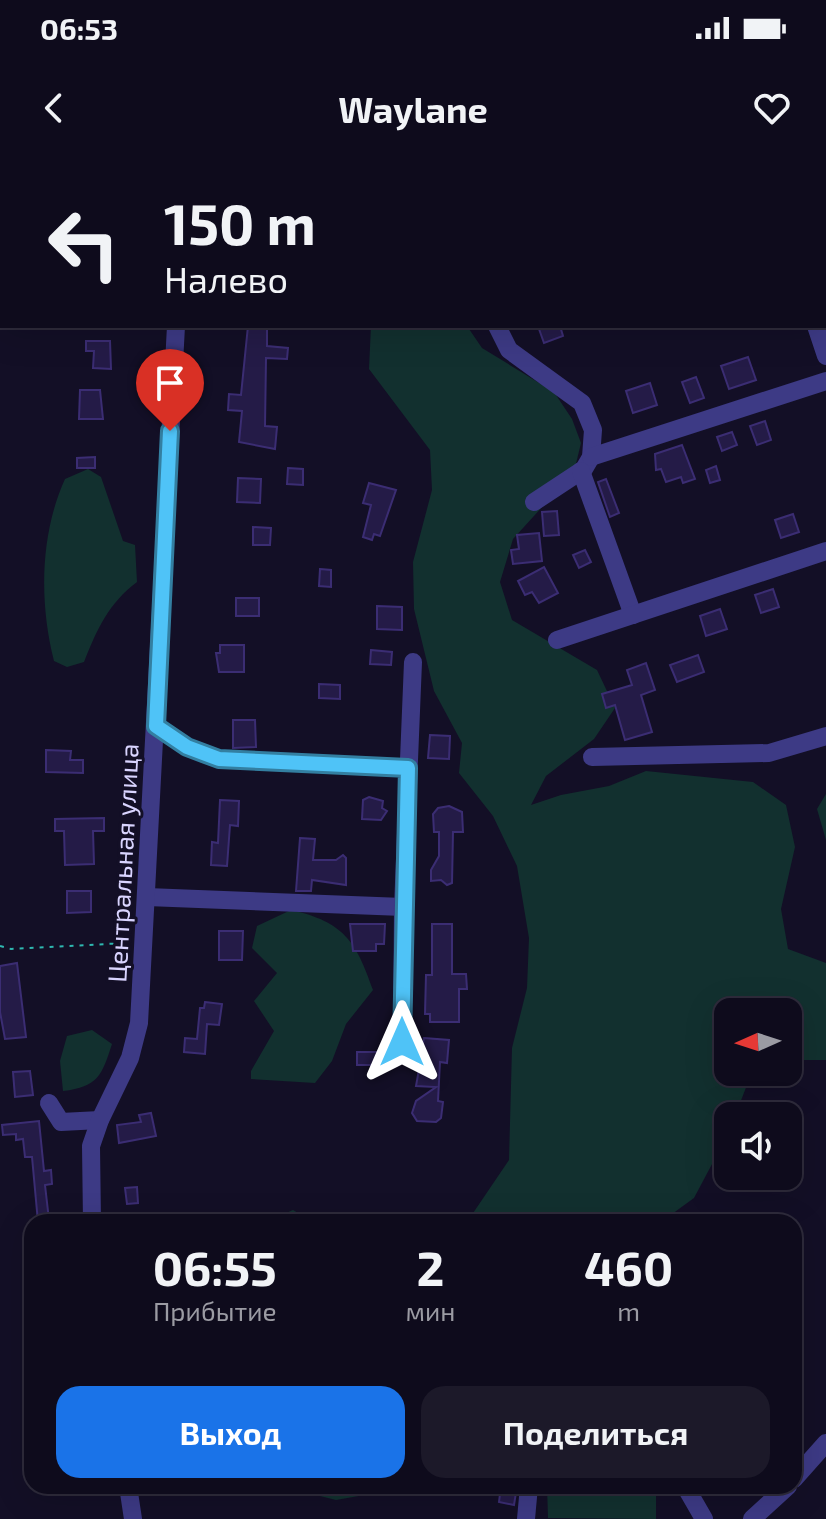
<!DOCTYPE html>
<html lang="ru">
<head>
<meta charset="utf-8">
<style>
  :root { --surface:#0e0b1c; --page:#1c1929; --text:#f1f3f6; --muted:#9b9ba3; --line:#2e2b3b; --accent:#1a73e8 }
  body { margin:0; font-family:"Exo 2",sans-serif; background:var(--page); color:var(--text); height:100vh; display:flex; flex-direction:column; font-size:30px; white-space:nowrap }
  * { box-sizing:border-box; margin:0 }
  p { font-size:26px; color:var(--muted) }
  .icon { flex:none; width:44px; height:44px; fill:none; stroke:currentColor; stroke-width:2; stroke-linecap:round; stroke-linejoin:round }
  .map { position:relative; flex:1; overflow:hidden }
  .panel { position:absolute; left:24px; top:1054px; width:778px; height:280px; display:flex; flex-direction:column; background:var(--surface); border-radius:24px; box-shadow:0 8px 32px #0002,0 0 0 2px var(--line) }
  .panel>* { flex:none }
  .top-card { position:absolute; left:0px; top:0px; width:826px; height:168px; box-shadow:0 8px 32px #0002,0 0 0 2px var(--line); background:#0e0b1c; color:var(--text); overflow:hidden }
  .needle { width:52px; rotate:267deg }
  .fabs { position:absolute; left:714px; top:838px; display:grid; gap:16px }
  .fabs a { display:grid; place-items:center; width:88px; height:88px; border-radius:16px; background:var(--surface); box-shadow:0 8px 32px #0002,0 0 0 2px var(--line); font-size:40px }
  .pin { position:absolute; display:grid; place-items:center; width:68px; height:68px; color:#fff; margin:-82px -34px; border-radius:50% 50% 50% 0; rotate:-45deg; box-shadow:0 0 8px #0007 }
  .pin .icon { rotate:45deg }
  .me { position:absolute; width:88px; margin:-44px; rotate:0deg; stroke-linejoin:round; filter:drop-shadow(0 0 6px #0008) }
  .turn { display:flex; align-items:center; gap:28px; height:168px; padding:0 32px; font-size:36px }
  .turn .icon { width:104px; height:104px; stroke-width:2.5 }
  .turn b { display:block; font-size:56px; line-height:68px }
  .eta { display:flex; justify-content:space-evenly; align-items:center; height:136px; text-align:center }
  .eta b { font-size:48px; font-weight:700; line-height:56px }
  .cta { display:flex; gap:16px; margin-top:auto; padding:16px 32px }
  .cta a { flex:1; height:92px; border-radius:24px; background:var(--accent); color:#fff; font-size:32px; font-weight:700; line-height:92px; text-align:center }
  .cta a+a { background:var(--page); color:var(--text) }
  .status { display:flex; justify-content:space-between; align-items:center; height:56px; padding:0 40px; background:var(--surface); direction:ltr }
  .status svg { height:22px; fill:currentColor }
  header { display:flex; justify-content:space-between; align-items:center; height:104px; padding:0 32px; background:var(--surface); font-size:36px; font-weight:700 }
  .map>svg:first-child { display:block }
</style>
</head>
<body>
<div class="status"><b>06:53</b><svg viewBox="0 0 49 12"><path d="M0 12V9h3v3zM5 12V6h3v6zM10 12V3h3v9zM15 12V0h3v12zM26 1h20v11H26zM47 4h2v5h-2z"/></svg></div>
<header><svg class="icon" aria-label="back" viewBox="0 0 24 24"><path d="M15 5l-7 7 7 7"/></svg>Waylane<svg class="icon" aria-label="heart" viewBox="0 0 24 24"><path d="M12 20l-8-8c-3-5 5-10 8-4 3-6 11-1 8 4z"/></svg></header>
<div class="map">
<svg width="826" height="1359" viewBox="0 0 826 1359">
  <rect width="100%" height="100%" fill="#130f26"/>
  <g fill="#12302f">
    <polygon points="371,166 467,166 482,188 554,232 572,259 581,283 574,312 513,379 500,422 512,460 597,510 615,548 594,579 546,616 531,645 561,635 609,626 646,611 753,622 786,645 795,687 781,749 788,789 826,803 826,900 788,900 788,852 728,852 728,912 752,912 735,956 728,956 728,974 694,1038 661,1062 467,1062 509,1000 512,888 527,828 529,778 517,706 493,656 459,613 462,583 434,531 414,449 413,402 432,330 430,290 369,209"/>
    <path d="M88,309L101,317L123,381L135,385L137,422C109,443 97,469 84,502L67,507L54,501C39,442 40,374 65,319Z"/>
    <polygon points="826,634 826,680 817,649"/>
    <path d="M291,750C344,762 356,781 373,830L346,864L332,901L315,923L251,919V911L274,871L254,841L277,813L252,788L257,766Z"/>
    <path d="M92,870L112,884C102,915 98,927 63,931L60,901L67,876Z"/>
    <polygon points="293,1050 313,1062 266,1062"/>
    <polygon points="300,1326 415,1326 336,1340 300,1331"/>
    <polygon points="547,1326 656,1326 656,1359 548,1358"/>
  </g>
  <g fill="#241b47" stroke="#3b2d73" stroke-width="2">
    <polygon points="248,166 267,166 267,186 288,188 287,199 266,198 265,266 277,267 275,289 239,282 242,251 228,250 229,234 241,235"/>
    <polygon points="549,166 560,166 563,176 544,183 539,169"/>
    <polygon points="86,181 110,181 111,209 93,208 94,191 86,191"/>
    <polygon points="748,197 756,220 729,229 721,206"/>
    <polygon points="696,217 704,238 690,243 682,222"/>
    <polygon points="650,223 657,245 633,253 626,231"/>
    <polygon points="80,230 100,230 103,259 79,259"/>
    <polygon points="765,261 771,280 757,285 750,266"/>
    <polygon points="732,272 737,285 722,291 717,277"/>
    <polygon points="682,285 695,319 683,323 681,317 666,322 661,309 656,310 655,294"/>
    <polygon points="95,297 95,308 77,308 77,298"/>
    <polygon points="716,306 720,320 710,323 706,310"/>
    <polygon points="288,308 303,309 303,325 287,324"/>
    <polygon points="238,318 261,319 260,343 237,342"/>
    <polygon points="606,319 619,353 610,357 598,322"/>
    <polygon points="369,323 396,330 380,376 374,374 372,380 363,377 371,345 363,343"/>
    <polygon points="557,351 559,375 544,376 542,352"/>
    <polygon points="793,354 799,372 781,378 775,360"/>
    <polygon points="253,367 271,368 270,385 253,385"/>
    <polygon points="539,373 542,401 513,404 511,390 519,389 517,375"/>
    <polygon points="585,390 591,402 579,408 573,395"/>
    <polygon points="544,407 558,433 539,443 532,432 525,435 518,421"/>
    <polygon points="320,409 331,410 331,427 319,426"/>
    <polygon points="773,429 779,447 761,453 755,435"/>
    <rect x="236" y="438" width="23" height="18"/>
    <polygon points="377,446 402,447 402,470 377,469"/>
    <polygon points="720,449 727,469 706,476 700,456"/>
    <polygon points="220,485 244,485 244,512 219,512 216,493 220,493"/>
    <polygon points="371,490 392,492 391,505 370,504"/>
    <polygon points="698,495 704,512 677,522 670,505"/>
    <polygon points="646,503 655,530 641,535 652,572 625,580 615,545 606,548 602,534 632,525 627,510"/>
    <polygon points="319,524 340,525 340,539 319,538"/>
    <polygon points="233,560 255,560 256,587 233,588"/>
    <polygon points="430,575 450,576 449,599 428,598"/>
    <polygon points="46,590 71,591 70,600 83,600 83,613 46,612"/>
    <polygon points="369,637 383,641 382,648 387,651 381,660 362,659 363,640"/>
    <polygon points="220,640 239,641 238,666 230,665 227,706 211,705 212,682 218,683"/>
    <polygon points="449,646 462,652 463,672 453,672 452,723 447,725 441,720 431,721 431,710 439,696 439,672 434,672 433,654 438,648"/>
    <polygon points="104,658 104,671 93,671 94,704 65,705 64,671 55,671 55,659"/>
    <polygon points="300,678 315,679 313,700 336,700 343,695 346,698 346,725 312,720 311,731 296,731"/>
    <polygon points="67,731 91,731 91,752 67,753"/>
    <polygon points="350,764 385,764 384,784 376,784 376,791 353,791"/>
    <polygon points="432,764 452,764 452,814 466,814 467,829 459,829 459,862 430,862 430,854 425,854 426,815 432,815"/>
    <polygon points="219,771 243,771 242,800 219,800"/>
    <polygon points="17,803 26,877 5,879 0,852 0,806"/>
    <polygon points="205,842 222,844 219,865 207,864 205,894 184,892 185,878 197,879 200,848 204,848"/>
    <polygon points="424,878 449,880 447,903 440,902 438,941 443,942 441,958 436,962 417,961 412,953 416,941 436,927 416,926 422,893 418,893 419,884 423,884"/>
    <rect x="357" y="892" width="27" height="13"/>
    <polygon points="30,911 33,935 15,937 13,912"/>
    <polygon points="151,953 156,976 119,983 117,965 141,962 139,955"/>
    <polygon points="39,961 44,1011 51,1010 52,1024 45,1025 49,1060 38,1062 32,997 25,997 23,979 16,980 16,974 3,975 2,965"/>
    <polygon points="137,1027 138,1043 127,1044 125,1028"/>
    <polygon points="501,1326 517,1326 514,1345 499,1342"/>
  </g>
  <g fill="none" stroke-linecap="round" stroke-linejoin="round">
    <polyline stroke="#2fb8b0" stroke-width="2" stroke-dasharray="4 6" stroke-linecap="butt" points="0,786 11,789 126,783"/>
    <g stroke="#3d3a85" stroke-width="18">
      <polyline points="424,0 425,2"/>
      <polyline points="761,0 762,2"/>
      <polyline points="184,2 184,0"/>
      <polyline points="497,166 509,190 582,243 593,270 591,297 584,309 534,342"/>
      <polyline points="816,166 826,196"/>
      <polyline points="591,297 826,221"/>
      <polyline points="581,311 633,455"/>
      <polyline points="557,480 826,391"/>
      <polyline points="156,566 187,587 219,599 408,608"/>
      <polyline points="592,597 769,593 826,576"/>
      <polyline points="147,737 403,747"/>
      <polyline points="402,882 403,747 413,502"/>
      <polyline points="49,943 61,962 100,960"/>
      <polyline points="92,1062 91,986 100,960 130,898 139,863 176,166"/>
      <polyline points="794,1319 826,1283"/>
      <polyline points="128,1326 133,1359"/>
      <polyline points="685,1326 704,1359"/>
      <polyline points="526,1359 529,1326"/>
      <polyline points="752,1359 788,1326"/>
    </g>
  </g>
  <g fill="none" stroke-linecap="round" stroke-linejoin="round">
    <g stroke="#337fa1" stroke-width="20">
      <polyline id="route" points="170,271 156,566 187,587 219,599 408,608 402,882"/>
    </g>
    <use href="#route" stroke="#4fc3f7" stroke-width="14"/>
  </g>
  <g text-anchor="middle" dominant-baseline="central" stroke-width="6" stroke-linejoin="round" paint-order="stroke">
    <g font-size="26" fill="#d9d4ff" stroke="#130f26">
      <text transform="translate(122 703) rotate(-87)">Центральная улица</text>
    </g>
  </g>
</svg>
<div class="fabs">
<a><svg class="needle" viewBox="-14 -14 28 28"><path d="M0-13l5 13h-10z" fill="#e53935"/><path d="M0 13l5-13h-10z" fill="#9b9ba3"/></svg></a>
<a><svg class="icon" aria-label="sound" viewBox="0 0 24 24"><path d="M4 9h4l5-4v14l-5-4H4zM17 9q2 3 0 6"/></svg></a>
</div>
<div class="pin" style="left:170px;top:271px;background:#d93025"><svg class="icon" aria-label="arrive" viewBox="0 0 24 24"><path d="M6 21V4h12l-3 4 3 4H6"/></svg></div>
<svg class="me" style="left:402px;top:882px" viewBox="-20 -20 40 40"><path d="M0-17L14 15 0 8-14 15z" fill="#4fc3f7" stroke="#fff" stroke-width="4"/></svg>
<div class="top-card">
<div class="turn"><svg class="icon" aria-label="left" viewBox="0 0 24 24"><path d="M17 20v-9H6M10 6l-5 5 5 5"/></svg><div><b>150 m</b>Налево</div></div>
</div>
<section class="panel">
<div class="eta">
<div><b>06:55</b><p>Прибытие</p></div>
<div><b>2</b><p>мин</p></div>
<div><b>460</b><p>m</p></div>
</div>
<div class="cta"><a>Выход</a><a>Поделиться</a></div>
</section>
</div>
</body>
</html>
